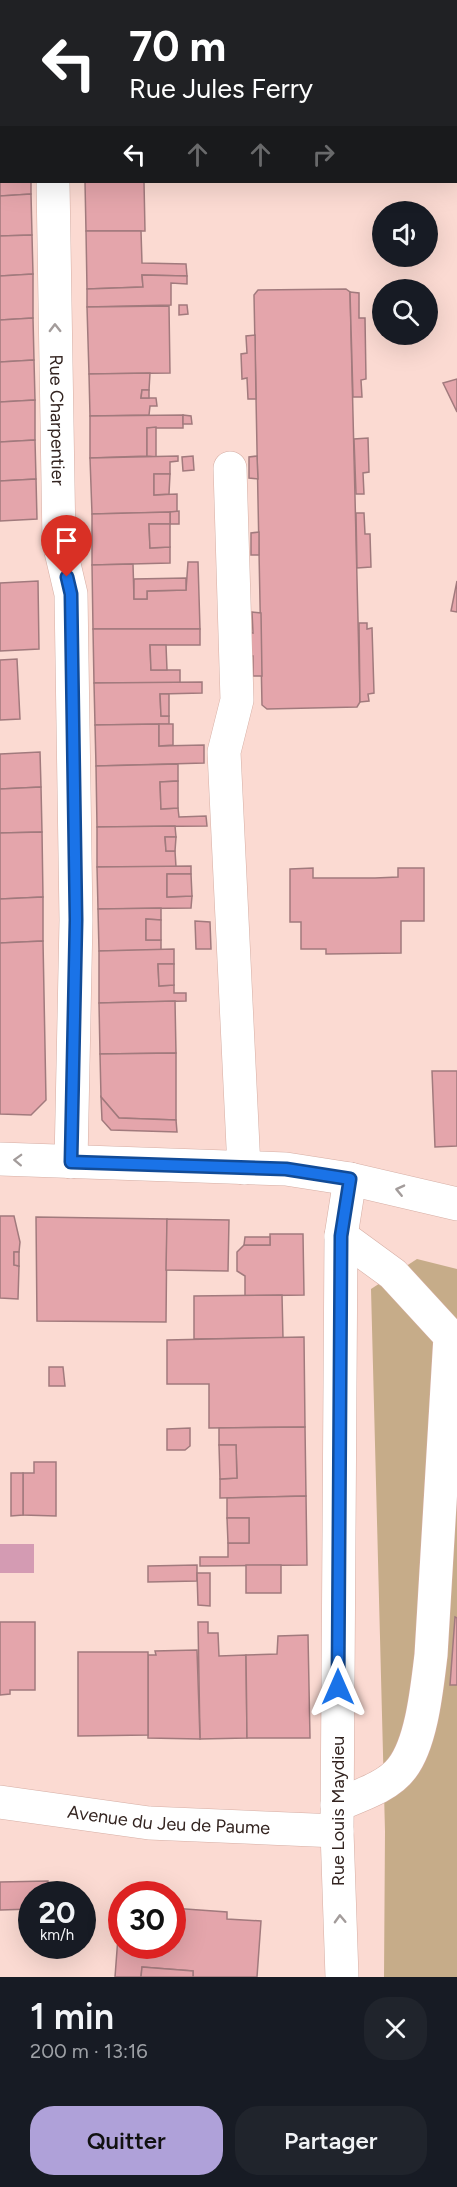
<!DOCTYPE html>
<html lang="fr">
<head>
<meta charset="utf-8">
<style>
  :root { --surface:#171b24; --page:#20242c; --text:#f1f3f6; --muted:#9ea1a6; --accent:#afa1d9 }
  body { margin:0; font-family:Figtree,sans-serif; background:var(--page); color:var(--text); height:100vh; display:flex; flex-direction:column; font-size:22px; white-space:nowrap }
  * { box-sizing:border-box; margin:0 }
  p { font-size:20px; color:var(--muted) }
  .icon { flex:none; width:33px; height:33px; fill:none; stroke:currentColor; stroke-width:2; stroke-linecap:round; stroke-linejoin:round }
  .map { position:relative; height:1977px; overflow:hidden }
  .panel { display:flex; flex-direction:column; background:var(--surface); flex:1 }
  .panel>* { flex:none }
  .top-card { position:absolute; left:0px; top:0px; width:458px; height:183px; box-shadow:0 6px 24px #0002; background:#202124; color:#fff; overflow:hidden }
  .controls { position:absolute; left:372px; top:201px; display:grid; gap:12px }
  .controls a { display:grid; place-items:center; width:66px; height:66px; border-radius:50%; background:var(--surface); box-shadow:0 6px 24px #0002; font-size:30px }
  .speed { position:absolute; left:18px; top:1881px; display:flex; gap:12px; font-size:30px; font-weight:700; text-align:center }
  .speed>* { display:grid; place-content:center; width:78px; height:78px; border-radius:50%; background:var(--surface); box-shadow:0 6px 24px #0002; line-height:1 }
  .speed small { font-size:15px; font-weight:400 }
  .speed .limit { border:9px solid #d22; background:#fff; color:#111 }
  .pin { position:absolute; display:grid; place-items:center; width:51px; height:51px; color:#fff; margin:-62px -26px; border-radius:50% 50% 50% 0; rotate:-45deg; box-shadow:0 0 6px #0007 }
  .pin .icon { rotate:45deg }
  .me { position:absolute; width:66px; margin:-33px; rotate:0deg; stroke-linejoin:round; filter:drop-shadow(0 0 4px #0008) }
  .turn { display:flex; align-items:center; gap:21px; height:126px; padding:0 30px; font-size:27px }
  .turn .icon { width:78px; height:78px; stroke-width:2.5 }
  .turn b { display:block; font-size:42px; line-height:51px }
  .lanes { display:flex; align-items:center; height:57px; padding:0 30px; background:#0003; justify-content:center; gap:30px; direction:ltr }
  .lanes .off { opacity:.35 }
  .round { display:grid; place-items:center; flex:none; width:63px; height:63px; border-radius:24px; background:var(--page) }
  .overview { display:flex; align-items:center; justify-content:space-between; height:102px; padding:0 30px }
  h1 { font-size:36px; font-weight:600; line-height:45px }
  .button { display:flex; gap:12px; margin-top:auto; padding:12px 30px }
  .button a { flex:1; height:69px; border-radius:24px; background:var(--accent); color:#111; font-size:24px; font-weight:600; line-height:69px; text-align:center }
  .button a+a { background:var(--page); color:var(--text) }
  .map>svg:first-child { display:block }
</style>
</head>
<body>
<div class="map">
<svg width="457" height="1977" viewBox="0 0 457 1977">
  <rect width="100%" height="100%" fill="#fbdad2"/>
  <polygon fill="#c6ac89" points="417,1259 457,1269 457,1977 384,1977 385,1831 371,1289"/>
  <rect fill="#d49bb3" x="0" y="1544" width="34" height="29"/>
  <g fill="#e4a5ab" stroke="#a17a7d" stroke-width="1.5">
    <polygon points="0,0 28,0 28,2 2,2 0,24"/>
    <rect x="118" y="0" width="206" height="2"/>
    <polygon points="2,23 2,69 0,69 0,24"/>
    <polygon points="0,69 2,69 0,116"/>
    <polygon points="2,115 2,156 0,156 0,116"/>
    <polygon points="0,156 2,182 31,182 31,194 0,196"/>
    <polygon points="85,182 144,182 145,231 86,231"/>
    <polygon points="31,194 32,235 0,236 0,196"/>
    <polygon points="86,231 141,231 142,263 186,264 187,276 142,275 143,287 87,289"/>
    <polygon points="32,235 33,274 0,276 0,236"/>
    <polygon points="33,274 33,318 0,320 0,276"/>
    <polygon points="142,275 187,276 187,284 171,283 171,305 87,307 87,289 143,287"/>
    <polygon points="346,289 350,292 360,702 357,707 267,709 262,705 254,295 258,290"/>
    <polygon points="350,292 359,293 359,318 365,318 366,379 361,380 362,397 353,397"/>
    <polygon points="179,305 187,305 188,314 179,315"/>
    <polygon points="169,306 170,373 89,374 87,307"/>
    <polygon points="33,318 34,360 0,362 0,320"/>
    <polygon points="255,335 256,399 248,399 247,378 242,379 241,354 247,353 246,336"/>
    <polygon points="34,360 35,400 0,402 0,362"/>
    <polygon points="150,373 149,390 142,390 141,398 156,398 157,406 150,406 149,415 90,416 89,374"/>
    <polygon points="457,379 457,412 443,383"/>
    <polygon points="142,390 149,390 149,398 141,398"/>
    <polygon points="35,400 35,440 0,442 0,402"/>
    <polygon points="183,415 183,428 147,428 147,456 90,458 90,416"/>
    <polygon points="183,415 191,416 192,424 183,424"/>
    <polygon points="156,427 156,457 147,456 147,428"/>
    <polygon points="368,438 369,472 363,473 364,494 356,494 354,439"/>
    <polygon points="35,440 36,479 0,481 0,442"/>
    <polygon points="178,456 178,461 170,462 170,474 154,474 154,495 177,494 177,512 92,514 90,458"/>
    <polygon points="193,456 194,470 183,471 182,457"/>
    <polygon points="257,456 258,479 249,478 249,457"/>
    <polygon points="154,474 170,474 169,494 154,495"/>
    <polygon points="36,479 37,519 0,521 0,481"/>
    <polygon points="179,511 179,524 170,524 170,512"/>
    <polygon points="170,512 170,524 149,524 150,548 170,547 170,563 92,565 92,514"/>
    <polygon points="356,513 364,513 365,534 370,534 371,567 357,568"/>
    <polygon points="149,524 170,524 170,547 150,548"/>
    <polygon points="259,532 259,555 251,555 251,533"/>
    <polygon points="188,562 198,562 200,629 93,629 92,565 133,564 134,599 147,599 147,591 186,590"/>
    <polygon points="186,578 186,590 147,591 147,599 134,599 134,579"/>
    <polygon points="38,581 39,649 0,651 0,583"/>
    <polygon points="457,581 457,612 451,611"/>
    <polygon points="252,612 261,613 262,676 253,676 253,656 248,656 247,632 253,633"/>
    <polygon points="359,623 367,623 367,629 372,628 374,693 368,694 369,701 360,702"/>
    <polygon points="93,629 200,629 200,645 150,645 151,670 180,670 180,683 94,683"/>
    <polygon points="150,645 166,645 167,670 151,670"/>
    <polygon points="17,659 20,719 0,720 0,660"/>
    <polygon points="202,682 202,693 160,694 161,716 169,716 169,724 95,725 94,683"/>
    <polygon points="160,694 169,694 169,716 161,716"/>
    <polygon points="159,724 159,746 204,745 204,763 96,766 95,725"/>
    <polygon points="159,724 173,724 173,745 159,746"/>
    <polygon points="40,752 41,787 0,789 0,754"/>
    <polygon points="178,764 178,781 160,782 161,809 178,808 179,817 206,816 207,826 97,827 96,766"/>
    <polygon points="178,781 178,808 161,809 160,782"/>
    <polygon points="41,787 42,832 0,833 0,789"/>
    <polygon points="175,826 176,837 165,837 166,851 175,851 176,867 97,867 97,827"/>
    <polygon points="42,832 43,897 0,899 0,833"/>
    <polygon points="165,837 176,837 175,851 166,851"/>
    <polygon points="191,866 191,874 167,874 167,897 192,896 191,908 98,909 97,867"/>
    <polygon points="313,868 313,878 375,878 398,877 398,868 424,868 424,921 401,921 401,953 326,954 326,949 301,949 301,922 290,922 290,869"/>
    <polygon points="167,874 191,874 192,896 167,897"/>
    <polygon points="43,897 43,941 0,943 0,899"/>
    <polygon points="161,908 161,920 146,919 146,940 161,940 161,950 99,951 98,909"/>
    <polygon points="146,919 161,920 161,940 146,940"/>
    <polygon points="195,921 210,922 211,949 196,949"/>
    <polygon points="43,941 46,1100 31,1115 0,1114 0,943"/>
    <polygon points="174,949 174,964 158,964 159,986 174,985 174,993 186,993 186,1001 99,1003 99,951"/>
    <polygon points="158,964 174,964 174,985 159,986"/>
    <polygon points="175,1001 176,1053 100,1054 99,1003"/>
    <polygon points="176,1053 176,1120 119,1118 101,1097 100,1054"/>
    <polygon points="432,1071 457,1071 457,1146 435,1147"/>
    <polygon points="101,1097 119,1118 176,1120 177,1132 111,1130 102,1120"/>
    <polygon points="0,1216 14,1216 20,1242 19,1252 14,1252 14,1265 19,1266 18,1299 0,1298"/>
    <polygon points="36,1217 167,1219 166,1322 37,1321"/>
    <polygon points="167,1219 229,1220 228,1271 166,1270"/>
    <polygon points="270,1234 303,1234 304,1295 245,1296 245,1276 237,1271 237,1252 244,1245 270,1245"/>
    <polygon points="245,1237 270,1237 270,1245 244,1245"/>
    <polygon points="14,1252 19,1252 19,1266 14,1265"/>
    <polygon points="282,1295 283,1338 194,1339 194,1296"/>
    <polygon points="304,1337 305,1427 209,1428 209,1384 167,1384 167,1340"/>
    <polygon points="49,1367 63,1367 65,1386 49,1386"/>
    <polygon points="305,1427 306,1496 220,1498 220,1479 237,1478 236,1445 219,1445 219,1428"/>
    <polygon points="190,1428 190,1446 185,1450 167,1450 167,1429"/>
    <polygon points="219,1445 236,1445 237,1478 220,1479"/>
    <polygon points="34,1462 56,1462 56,1516 23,1515 23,1473 34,1473"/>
    <polygon points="11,1473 23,1473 23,1515 11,1516"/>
    <polygon points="306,1496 307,1565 200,1566 200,1557 228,1557 228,1543 249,1543 249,1518 227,1518 227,1498"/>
    <polygon points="227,1518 249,1518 249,1543 228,1543"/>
    <polygon points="197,1565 197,1581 148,1582 148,1566"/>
    <rect x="246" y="1565" width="35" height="28"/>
    <polygon points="197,1573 210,1573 210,1606 198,1605"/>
    <polygon points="455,1617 457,1618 457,1685 450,1685"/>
    <polygon points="0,1622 35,1622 35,1690 10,1690 10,1694 0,1695"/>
    <polygon points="198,1622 208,1622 208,1633 218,1633 219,1656 246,1655 247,1738 200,1739"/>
    <polygon points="308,1635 310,1738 247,1738 246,1655 277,1654 278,1636"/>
    <polygon points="197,1650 200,1739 148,1738 148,1655 156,1655 155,1651"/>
    <polygon points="78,1652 148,1652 148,1735 78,1736"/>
    <polygon points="48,1881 48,1894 32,1894 32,1909 0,1910 0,1882"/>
    <polygon points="121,1897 122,1946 172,1946 172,1908 227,1912 227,1919 261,1921 257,1977 193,1977 193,1971 142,1967 141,1977 115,1977"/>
    <polygon points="142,1967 193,1971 193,1977 141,1977"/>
  </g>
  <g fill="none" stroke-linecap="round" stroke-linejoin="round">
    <g stroke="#d6aea4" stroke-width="34">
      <g id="minor">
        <polyline points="50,0 50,2"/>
        <polyline points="440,2 440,0"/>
        <path id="s1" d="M53,182L59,543L71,594L76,920L71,1162"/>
        <polyline points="230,468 237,700 224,752 244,1168"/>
        <polyline points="0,1159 286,1169 350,1179 457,1204"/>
        <path id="s2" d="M0,1802L149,1823L337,1831"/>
        <path d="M337,1805C358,1796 388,1787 402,1768C422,1742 427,1687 431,1655L450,1336L393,1274L341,1236"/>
        <polyline points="342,1977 337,1831 341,1236 350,1179"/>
      </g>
    </g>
    <use href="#minor" stroke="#fff" stroke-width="33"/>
  </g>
  <defs><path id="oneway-chevron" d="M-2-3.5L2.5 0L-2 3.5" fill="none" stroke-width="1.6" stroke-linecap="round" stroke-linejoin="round" transform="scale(1.5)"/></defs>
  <g stroke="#a39c9b">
    <use href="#oneway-chevron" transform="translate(55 328) rotate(-91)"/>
    <use href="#oneway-chevron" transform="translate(18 1160) rotate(-178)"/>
    <use href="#oneway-chevron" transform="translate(400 1190) rotate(-167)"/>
    <use href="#oneway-chevron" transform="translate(340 1919) rotate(-92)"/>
  </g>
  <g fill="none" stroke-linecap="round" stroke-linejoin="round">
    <g stroke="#114b97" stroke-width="15">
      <polyline id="route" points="67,577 71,594 76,920 71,1162 286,1169 350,1179 341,1236 338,1687"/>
    </g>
    <use href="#route" stroke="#1a73e8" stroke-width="10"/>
  </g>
  <g text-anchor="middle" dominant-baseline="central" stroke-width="4.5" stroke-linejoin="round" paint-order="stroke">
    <g font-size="18" fill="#332420" stroke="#fff">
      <text stroke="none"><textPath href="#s1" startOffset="238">Rue Charpentier</textPath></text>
      <text transform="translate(338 1811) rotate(-90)">Rue Louis Maydieu</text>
      <text stroke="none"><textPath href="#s2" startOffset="170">Avenue du Jeu de Paume</textPath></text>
    </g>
  </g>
</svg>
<div class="controls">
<a><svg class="icon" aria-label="sound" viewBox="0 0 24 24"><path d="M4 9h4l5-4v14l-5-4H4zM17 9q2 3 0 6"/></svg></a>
<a><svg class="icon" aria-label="search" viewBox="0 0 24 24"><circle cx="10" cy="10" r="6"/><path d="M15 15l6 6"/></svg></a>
</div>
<div class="speed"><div>20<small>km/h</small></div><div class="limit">30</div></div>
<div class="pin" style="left:67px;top:577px;background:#d93025"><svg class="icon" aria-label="arrive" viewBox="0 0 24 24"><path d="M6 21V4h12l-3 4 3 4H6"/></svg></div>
<svg class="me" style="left:338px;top:1687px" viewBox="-20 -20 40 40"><path d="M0-17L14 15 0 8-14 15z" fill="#1a73e8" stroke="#fff" stroke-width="4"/></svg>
<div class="top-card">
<div class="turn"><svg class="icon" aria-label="left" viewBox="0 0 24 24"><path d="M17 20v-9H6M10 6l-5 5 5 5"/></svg><div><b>70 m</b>Rue Jules Ferry</div></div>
<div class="lanes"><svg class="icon" aria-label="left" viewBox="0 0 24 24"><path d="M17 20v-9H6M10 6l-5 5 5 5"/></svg><svg class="icon off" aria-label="ahead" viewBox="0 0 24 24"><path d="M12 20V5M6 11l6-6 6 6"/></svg><svg class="icon off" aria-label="ahead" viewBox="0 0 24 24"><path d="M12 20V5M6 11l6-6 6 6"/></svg><svg class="icon off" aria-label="right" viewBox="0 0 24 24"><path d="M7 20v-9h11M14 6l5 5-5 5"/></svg></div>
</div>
</div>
<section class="panel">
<div class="overview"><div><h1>1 min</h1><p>200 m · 13:16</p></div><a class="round"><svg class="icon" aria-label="close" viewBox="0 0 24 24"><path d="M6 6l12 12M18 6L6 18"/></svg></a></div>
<div class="button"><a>Quitter</a><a>Partager</a></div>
</section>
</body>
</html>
